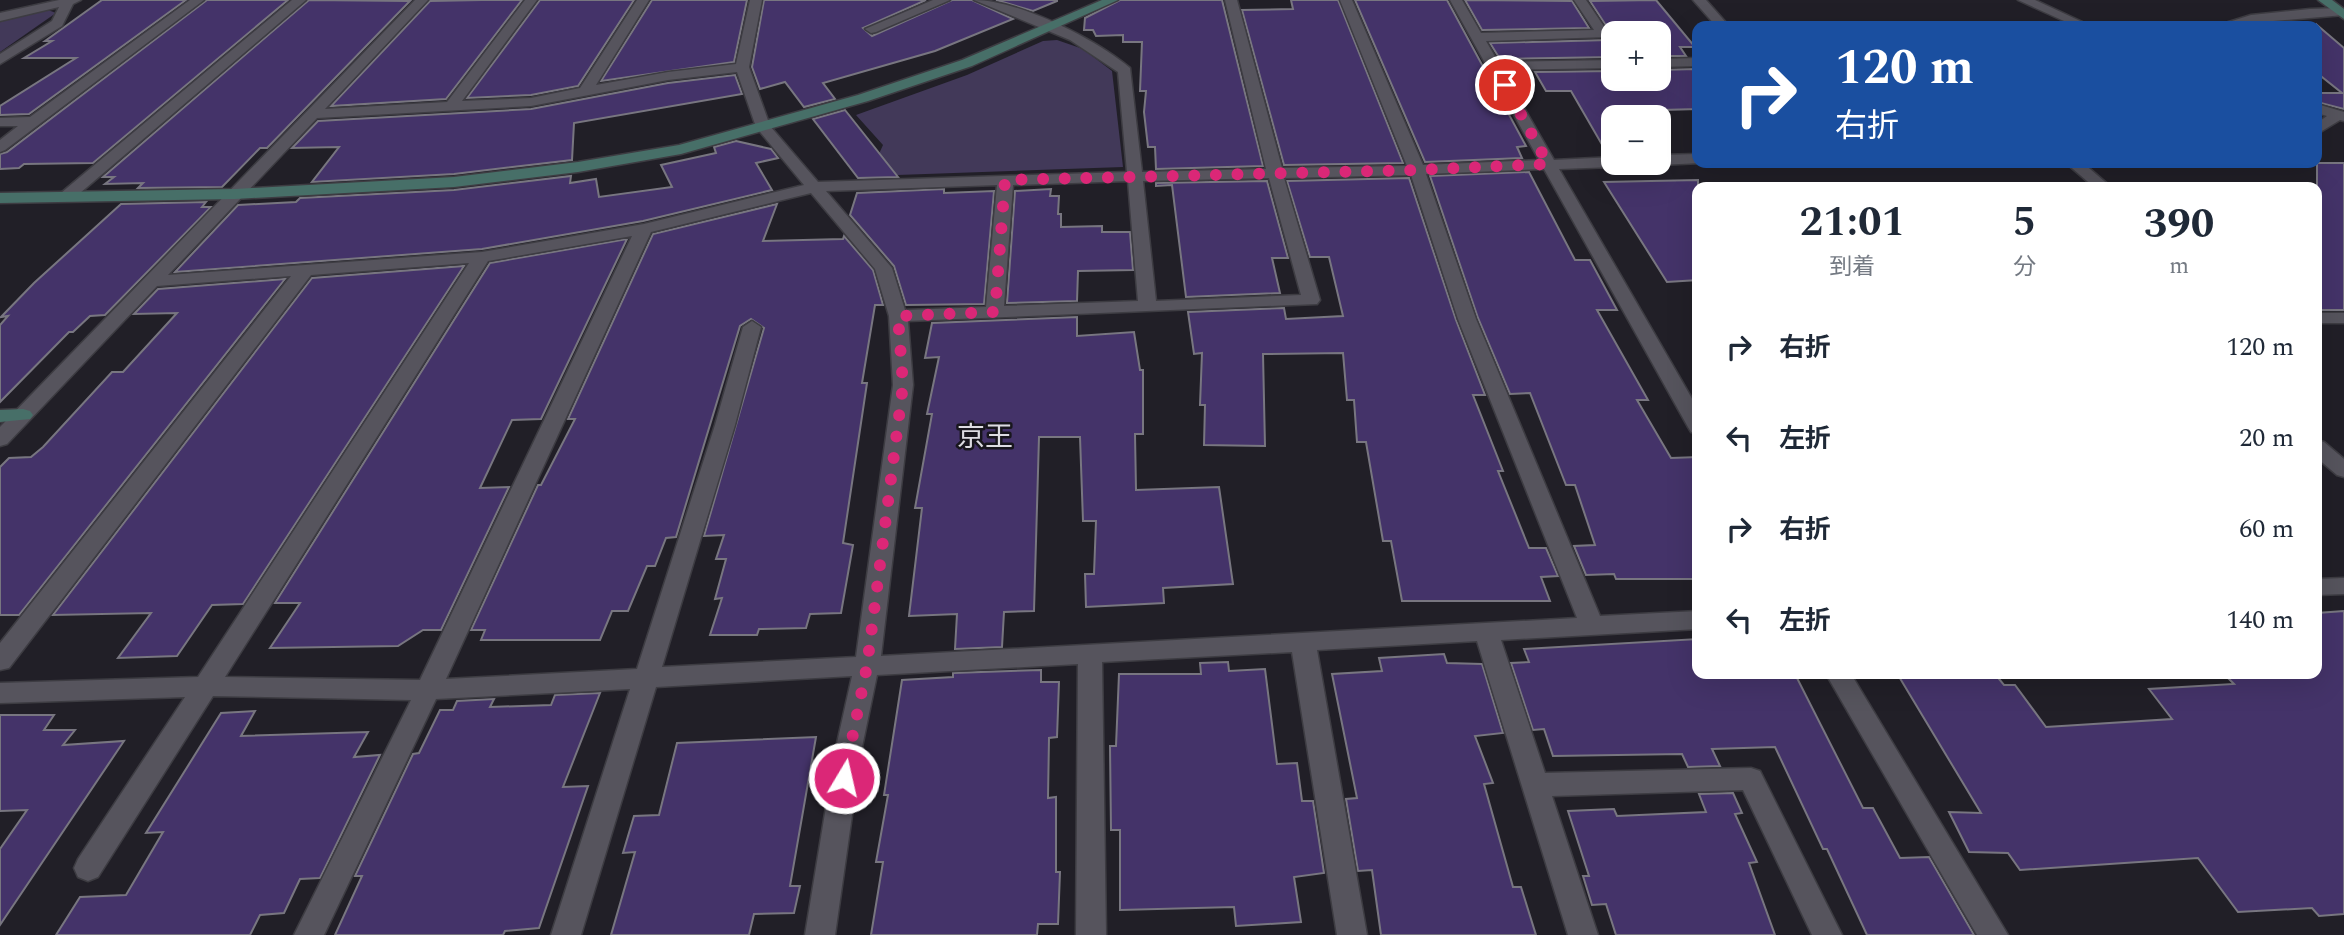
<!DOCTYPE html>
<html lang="ja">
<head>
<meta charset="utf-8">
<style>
  :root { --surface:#fff; --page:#f6f6f7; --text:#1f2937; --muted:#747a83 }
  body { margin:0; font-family:Spectral,"Noto Sans JP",serif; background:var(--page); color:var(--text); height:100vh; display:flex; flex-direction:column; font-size:26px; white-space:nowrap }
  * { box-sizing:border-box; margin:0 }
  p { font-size:23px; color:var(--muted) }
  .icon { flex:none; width:38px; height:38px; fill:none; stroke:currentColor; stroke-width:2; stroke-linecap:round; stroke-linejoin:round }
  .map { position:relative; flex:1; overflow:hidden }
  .sheet { position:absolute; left:1692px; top:182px; width:630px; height:497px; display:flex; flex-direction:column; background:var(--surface); border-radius:14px; box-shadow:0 7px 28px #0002 }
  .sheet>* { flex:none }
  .guide { position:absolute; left:1692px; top:21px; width:630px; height:147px; border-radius:14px; box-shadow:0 7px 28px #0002; background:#1a4fa0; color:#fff; overflow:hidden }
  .fabs { position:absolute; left:1601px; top:21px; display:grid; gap:14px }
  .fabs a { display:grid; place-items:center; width:70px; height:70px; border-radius:14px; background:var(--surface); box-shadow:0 7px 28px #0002; font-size:35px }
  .pin { position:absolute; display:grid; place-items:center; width:60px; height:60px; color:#fff; margin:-30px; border:4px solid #fff; border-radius:50%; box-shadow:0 2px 7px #0007 }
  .me { position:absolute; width:77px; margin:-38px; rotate:9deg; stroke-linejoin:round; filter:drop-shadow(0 0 5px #0008) }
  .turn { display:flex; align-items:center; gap:24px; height:147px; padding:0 28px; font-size:32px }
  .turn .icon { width:91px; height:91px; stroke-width:2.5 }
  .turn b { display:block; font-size:49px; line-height:60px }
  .eta { display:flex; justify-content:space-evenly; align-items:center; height:119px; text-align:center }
  .eta b { font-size:42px; font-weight:700; line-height:49px }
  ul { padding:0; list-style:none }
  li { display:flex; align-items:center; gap:21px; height:91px; padding:0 28px }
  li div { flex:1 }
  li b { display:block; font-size:26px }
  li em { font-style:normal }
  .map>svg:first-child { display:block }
</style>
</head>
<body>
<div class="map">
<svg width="2344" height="935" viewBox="0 0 2344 935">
  <rect width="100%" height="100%" fill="#211f27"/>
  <g fill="#423959">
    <polygon points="48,10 56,13 0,52 0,20"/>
    <polygon points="1057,40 1083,49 1112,71 1123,167 869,176 883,145 856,115 967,75 1043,41"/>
  </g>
  <g fill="#443369" stroke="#787680" stroke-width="2">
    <polygon points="102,0 186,0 29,114 0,115 0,106 76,58 24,58 52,41 45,41"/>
    <polygon points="207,0 288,0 93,163 24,164 19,168 0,169 0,154 7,152"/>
    <polygon points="309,0 410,1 267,148 260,148 222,187 138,188 143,183 105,184 114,177 103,177"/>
    <polygon points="482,0 522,0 446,99 331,106 430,1"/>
    <polygon points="540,0 634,0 578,86 531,95 467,98"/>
    <polygon points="652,0 747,0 734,62 601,81"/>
    <polygon points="764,0 926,0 863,28 872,36 952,0 972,0 1013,19 935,51 823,83 835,99 804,107 785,82 760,89 752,67"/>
    <polygon points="996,0 1057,0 1057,1 1033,11"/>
    <polygon points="1120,0 1222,0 1263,166 1156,169 1155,147 1148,147 1144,112 1146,91 1140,91 1142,42 1123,42 1123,35 1096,36 1093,30 1084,30 1085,18"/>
    <polygon points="1291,0 1338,0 1403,163 1284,165 1242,10 1293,9"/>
    <polygon points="1355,0 1447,0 1526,146 1517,147 1522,158 1425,162"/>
    <polygon points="1465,0 1572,1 1589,28 1482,30"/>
    <polygon points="1656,0 1695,47 1680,47 1686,56 1659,56 1659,33 1614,33 1614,57 1500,59 1490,43 1608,40 1611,33 1590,1"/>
    <polygon points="2317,25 2344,48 2344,109 2317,102 2317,93 2342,93 2317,73"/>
    <polygon points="1696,69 1698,109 1625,111 1630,117 1614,117 1614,154 1608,155 1571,91 1546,91 1535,72 1614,71 1614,79 1659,79 1659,70"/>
    <polygon points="735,75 742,94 574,123 572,160 454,174 312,182 339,147 292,148 318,121 531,109 668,83"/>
    <polygon points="845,110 898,177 858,178 813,119"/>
    <polygon points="736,141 771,149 778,158 756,163 772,190 643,221 482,249 175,272 238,205 296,202 300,198 454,190 571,176 570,183 596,179 599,197 672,187 661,165 716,153 714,147"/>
    <rect x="2317" y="163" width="27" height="147"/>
    <polygon points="1529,172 1575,260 1590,260 1617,310 1597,310 1648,400 1637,400 1671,458 1698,457 1698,579 1616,579 1614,574 1586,575 1574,546 1595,545 1575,485 1566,485 1530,393 1510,394 1478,318 1430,176"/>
    <polygon points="1409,178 1456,320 1485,395 1473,395 1503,471 1498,471 1529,548 1546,548 1558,576 1541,577 1550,601 1402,601 1391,541 1383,541 1366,442 1357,442 1354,400 1347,400 1343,353 1263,354 1265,446 1204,445 1205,405 1200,405 1202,353 1194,354 1188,312 1284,308 1286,319 1343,316 1329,257 1310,257 1287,181"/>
    <polygon points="1698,180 1698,280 1667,282 1604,182"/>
    <polygon points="1267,181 1288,258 1272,258 1280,293 1186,297 1172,185 1156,186 1156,183"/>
    <polygon points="944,189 944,193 994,191 984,304 906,305 894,266 850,215 857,193"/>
    <polygon points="1051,189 1050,196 1059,196 1058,214 1061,214 1061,227 1102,226 1102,232 1130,232 1133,270 1078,271 1077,301 1007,303 1015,191"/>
    <polygon points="206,202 202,207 211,207 105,315 90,316 73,332 69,332 0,402 0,325 8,316 1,317 34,283 121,204"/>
    <polygon points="777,204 763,241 843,239 844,236 873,270 883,305 875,305 862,383 867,383 843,543 853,545 841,613 810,614 806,628 759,629 757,635 710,635 722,598 715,599 726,559 716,559 724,535 704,536 764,328 751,319 740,326 676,537 666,538 655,566 647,566 628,611 612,611 600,640 481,640 485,630 471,630 538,485 541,485 575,419 568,419 653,234"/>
    <polygon points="627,239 541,419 512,420 480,488 509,487 441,630 423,630 398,646 270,648 300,603 275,603 490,263"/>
    <polygon points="464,266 243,604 212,605 177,656 118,658 151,613 53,615 312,278"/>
    <polygon points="285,279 19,615 0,615 0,467 9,458 31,457 43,447 112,372 123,372 177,313 134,314 158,289"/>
    <polygon points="1077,317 1077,336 1134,332 1140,370 1143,370 1143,434 1135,434 1136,490 1219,487 1233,584 1163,588 1164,603 1086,607 1085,574 1094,574 1096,521 1083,521 1080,437 1039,437 1034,611 1004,612 1002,647 955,649 957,614 909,616 922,508 915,508 932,414 927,414 939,357 925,358 932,323"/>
    <polygon points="2344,611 2344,914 2319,916 2312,908 2238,912 2198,858 2020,870 2008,853 1969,852 1949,812 1981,813 1898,675 1995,674 2004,685 2015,685 2046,727 2172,719 2149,689 2234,684 2224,674 2317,674 2317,613"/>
    <polygon points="1698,639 1698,674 1795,674 1863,808 1873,808 1900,858 1929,857 1974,935 1867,935 1827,849 1823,849 1775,747 1712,749 1720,766 1688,767 1682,754 1553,756 1544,729 1533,730 1511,663 1529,662 1524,649"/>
    <polygon points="1444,654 1447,663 1482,664 1503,733 1475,736 1493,783 1484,784 1513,887 1521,887 1536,935 1381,935 1372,870 1358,871 1346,799 1357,798 1332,674 1382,671 1379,658"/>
    <polygon points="1228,662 1229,671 1265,669 1277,764 1297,763 1302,801 1313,801 1324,873 1294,877 1301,922 1236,926 1234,907 1120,910 1120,830 1111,830 1110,746 1116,746 1119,674 1201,674 1200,663"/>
    <polygon points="1041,670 1041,682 1059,682 1057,737 1049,738 1048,798 1056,797 1056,872 1060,872 1058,924 1038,924 1037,935 871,935 883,862 876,862 888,795 884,795 902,680 953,677 953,673"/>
    <polygon points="600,693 563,787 588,786 539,928 505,931 503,935 335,935 362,876 355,876 413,754 419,753 440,710 453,710 457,701 494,699 490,707 551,705 555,695"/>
    <polygon points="255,711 241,736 368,732 354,757 380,755 320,878 300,879 284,913 260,915 250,935 56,935 80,897 126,895 163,832 146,833 221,713"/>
    <polygon points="0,715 54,715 44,730 75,730 63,745 124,741 0,925 0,849 27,810 0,811"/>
    <polygon points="816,737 790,886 800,886 794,913 754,914 749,935 611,935 635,852 623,853 634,816 659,815 677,743"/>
    <polygon points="1733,793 1742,813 1735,814 1757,862 1749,863 1775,935 1616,935 1606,904 1592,905 1583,876 1589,876 1568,811 1614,809 1617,816 1706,812 1699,794"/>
  </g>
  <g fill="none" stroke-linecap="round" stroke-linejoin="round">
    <g stroke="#3d3c42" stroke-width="3">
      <g id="street">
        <polygon points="59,0 81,0 73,4 62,26 0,64 0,54 52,21 59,7 0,21 0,13"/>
        <polygon points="190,0 204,0 5,150 0,152 0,140 18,126 0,126 0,118 30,117"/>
        <polygon points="292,0 306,0 73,199 61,199 59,196 61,193"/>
        <path d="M415,0H428L325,109L447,102L525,0H537L462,101L531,98L580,88L637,0H649L596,85L668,72L736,64L750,0H762L749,67L770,126L818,182L1127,172L1118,72L1070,40L974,0C1019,0 1095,39 1130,68L1142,172L1266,169L1225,0H1237L1282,168L1407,166L1340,0H1352L1423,165L1539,160L1450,0H1462L1481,33L1594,30L1574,0H1586L1609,34L1608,37L1486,41L1498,62L1614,60V68L1502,70L1554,160L1614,157V163H1621L1614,167L1559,169L1698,409V433L1691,432L1688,427L1544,169L1426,174L1476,319L1600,616L1698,611V629L1501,640L1545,773L1751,768L1760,771L1842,935H1812L1743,790L1552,796L1598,935H1568L1477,641L1317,650L1367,935H1337L1292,652L1102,662L1106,935H1076L1078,664L877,675L861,752L835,935H805L835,752L852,676L656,687L581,935H551L630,689L436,699L324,935H294L411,700L213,696L98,877L88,881L78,877L74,868L78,859L185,697L0,703V683L198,677L469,263L311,275L9,668L0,670V643L291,276L157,286L7,444L0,446V427ZM737,72L756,127L804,185L644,224L482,252L168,275L317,118L531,106L668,80ZM1411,175L1458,319L1577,618L881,656L913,385L908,321L1317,304L1320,300L1284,178ZM1269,178L1301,295L1156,301L1143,181ZM1128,181L1138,301L1004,306L1013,185ZM997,185L986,307L905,310L892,268L826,191ZM811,193L875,269L889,316L893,385L856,657L662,667L735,425L761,327L752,321L743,327L715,425L637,669L446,679L651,232ZM632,236L420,680L225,677L488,261Z"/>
        <polygon points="933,0 950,0 876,32 871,33 865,29"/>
        <polygon points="1693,0 1706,0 1729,26 1716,26"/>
        <polygon points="2018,0 2035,0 2091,26 2075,26"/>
        <polygon points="2310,9 2340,8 2344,9 2344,15 2216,26 2251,15"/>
        <polygon points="1698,58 1698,66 1659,67 1659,59"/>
        <polygon points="2317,104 2344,112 2344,121 2340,120 2317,134 2317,123 2327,116 2317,113"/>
        <polygon points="1698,154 1698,163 1701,163 1659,165 1653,163 1659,163 1659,155"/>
        <polygon points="2066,163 2083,163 2111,187 2094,187"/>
        <rect x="2317" y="313" width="27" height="10"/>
        <polygon points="2317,440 2324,442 2344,459 2344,477 2337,475 2317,458"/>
        <polygon points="2344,578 2344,594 2317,595 2317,579"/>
        <polygon points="1826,674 1851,674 2008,935 1977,935"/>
      </g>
    </g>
    <g stroke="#3d3c42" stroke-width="3">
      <g id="secondary">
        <polygon points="1102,0 1118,0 972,66 868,101 681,154 578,172 454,187 235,199 0,203 0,193 235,189 454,177 578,162 679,145 858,95 962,60"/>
        <polygon points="2318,0 2332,0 2344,9 2344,19"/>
        <polygon points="23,409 30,411 33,415 30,419 0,422 0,410"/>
      </g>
    </g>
    <use href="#street" fill="#56545d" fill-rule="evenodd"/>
    <use href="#secondary" fill="#476f68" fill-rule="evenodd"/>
  </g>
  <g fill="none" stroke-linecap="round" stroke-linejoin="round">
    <polyline stroke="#db2777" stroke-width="12" stroke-dasharray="0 21.6" points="844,778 867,666 903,385 898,316 995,312 1005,180 1417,170 1548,164 1505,85"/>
  </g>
  <g text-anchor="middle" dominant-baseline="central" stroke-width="5" stroke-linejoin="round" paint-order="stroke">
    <g font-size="28" fill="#dddce2" stroke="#18161d">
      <text x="985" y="437">京王</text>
    </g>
  </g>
</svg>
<div class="fabs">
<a>+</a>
<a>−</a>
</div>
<div class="pin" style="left:1505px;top:85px;background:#d93025"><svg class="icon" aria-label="arrive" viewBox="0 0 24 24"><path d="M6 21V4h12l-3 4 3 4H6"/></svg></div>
<svg class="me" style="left:844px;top:778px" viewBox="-20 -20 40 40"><circle r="17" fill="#db2777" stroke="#fff" stroke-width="3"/><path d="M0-11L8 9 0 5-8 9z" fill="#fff"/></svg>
<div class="guide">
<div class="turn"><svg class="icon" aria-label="right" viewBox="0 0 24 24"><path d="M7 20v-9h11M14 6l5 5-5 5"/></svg><div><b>120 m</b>右折</div></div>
</div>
<section class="sheet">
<div class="eta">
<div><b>21:01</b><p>到着</p></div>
<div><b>5</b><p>分</p></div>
<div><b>390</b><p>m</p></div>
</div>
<ul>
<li><svg class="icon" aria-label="right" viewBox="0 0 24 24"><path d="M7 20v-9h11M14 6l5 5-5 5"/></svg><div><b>右折</b></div><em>120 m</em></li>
<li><svg class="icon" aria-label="left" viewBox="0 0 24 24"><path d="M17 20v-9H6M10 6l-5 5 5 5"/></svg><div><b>左折</b></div><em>20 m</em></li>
<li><svg class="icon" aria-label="right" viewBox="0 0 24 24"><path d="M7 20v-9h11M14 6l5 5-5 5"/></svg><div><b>右折</b></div><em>60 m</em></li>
<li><svg class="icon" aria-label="left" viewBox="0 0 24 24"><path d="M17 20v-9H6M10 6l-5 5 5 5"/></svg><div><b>左折</b></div><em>140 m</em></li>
</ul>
</section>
</div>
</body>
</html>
